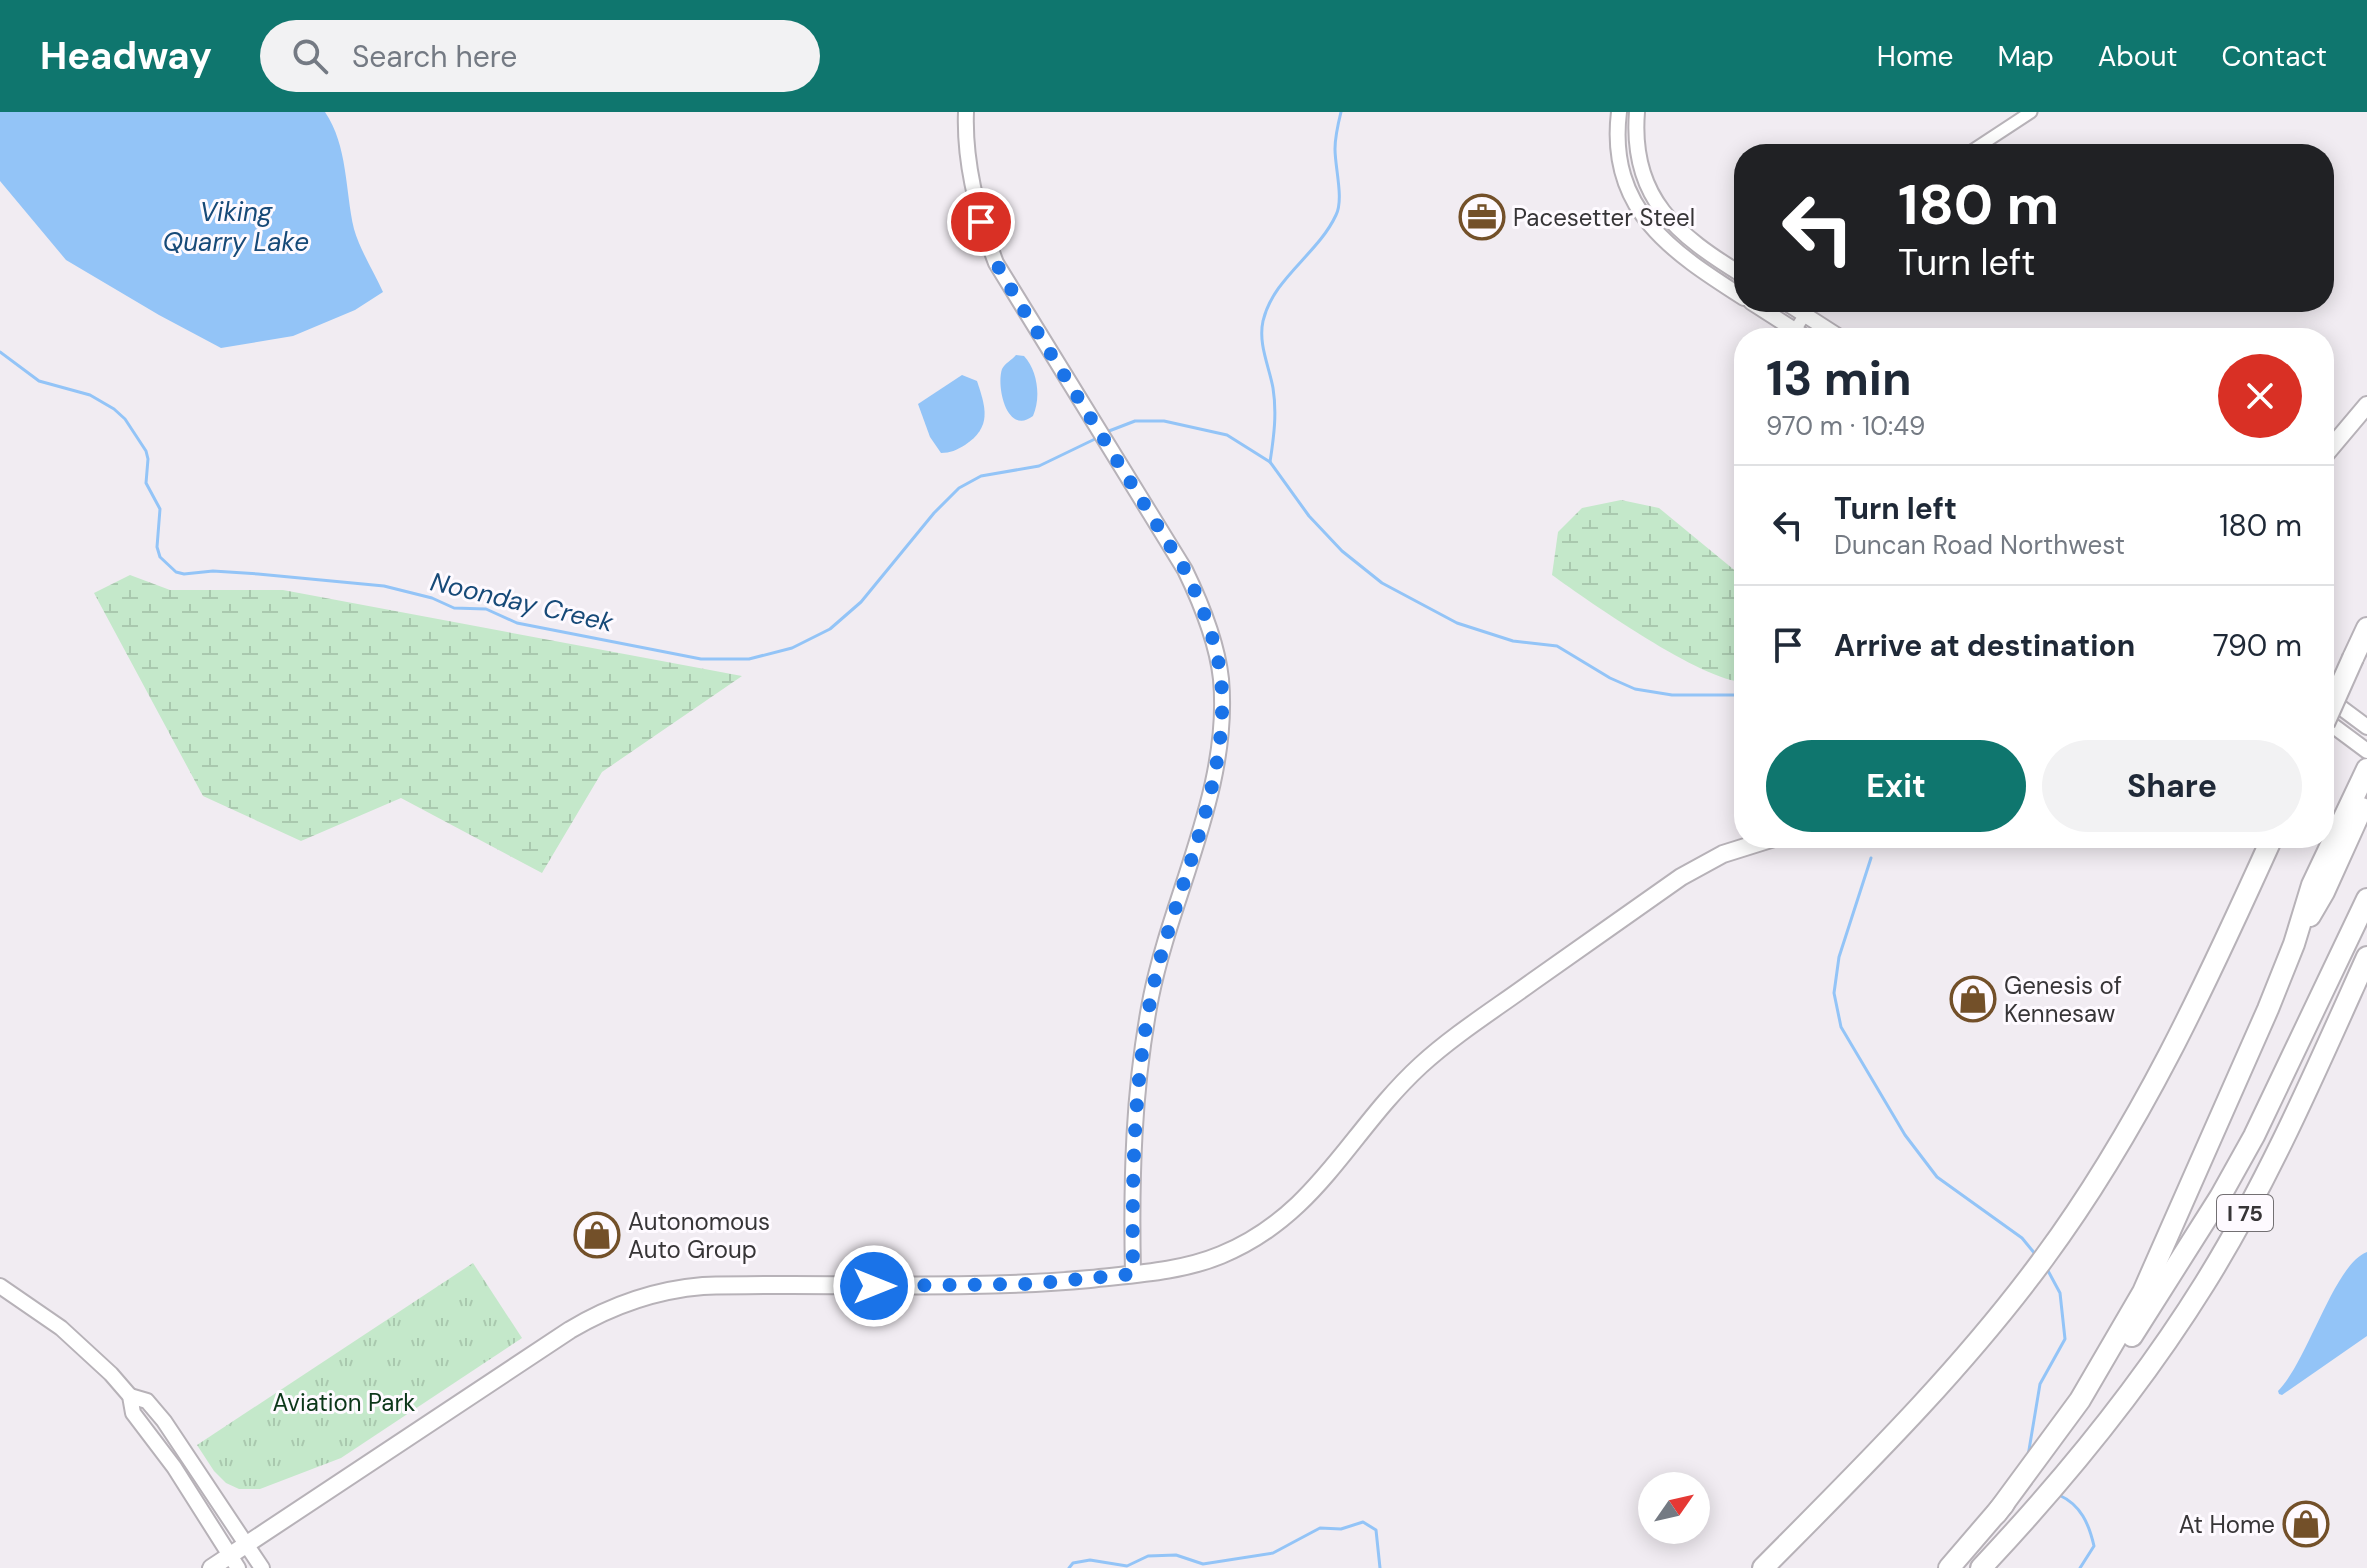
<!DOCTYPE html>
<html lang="en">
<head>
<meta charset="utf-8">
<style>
  :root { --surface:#fff; --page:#f2f2f3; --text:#1f2937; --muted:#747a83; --line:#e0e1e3; --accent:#0f766e }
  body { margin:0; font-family:"DM Sans",sans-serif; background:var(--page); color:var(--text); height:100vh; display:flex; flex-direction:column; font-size:30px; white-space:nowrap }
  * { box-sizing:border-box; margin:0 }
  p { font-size:26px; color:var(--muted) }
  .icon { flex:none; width:44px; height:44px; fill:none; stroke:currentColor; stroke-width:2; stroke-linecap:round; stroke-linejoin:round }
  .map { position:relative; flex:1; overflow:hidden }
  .panel { position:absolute; left:1734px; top:216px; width:600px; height:520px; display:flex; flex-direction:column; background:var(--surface); border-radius:32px; box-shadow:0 4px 20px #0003 }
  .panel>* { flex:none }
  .banner { position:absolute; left:1734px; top:32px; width:600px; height:168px; border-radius:32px; box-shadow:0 4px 20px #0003; background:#202124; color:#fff; overflow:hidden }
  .needle { width:52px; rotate:56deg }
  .controls { position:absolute; left:1638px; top:1360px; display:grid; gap:16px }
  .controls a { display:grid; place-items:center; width:72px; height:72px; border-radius:50%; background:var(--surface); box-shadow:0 4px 20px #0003; font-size:40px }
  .pin { position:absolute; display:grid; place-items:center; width:68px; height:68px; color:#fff; margin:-34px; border:4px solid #fff; border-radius:50%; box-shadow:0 2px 8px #0007 }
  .me { position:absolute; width:88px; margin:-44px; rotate:90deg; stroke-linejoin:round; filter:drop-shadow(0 0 6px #0008) }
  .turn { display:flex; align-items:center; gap:28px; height:168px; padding:0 32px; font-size:36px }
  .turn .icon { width:104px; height:104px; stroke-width:2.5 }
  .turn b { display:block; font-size:56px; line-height:68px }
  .round { display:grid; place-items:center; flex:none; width:84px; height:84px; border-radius:42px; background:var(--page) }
  .summary { display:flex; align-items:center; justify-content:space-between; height:136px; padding:0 32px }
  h1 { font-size:48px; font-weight:700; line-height:60px }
  .cta { display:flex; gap:16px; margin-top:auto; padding:16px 32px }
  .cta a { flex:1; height:92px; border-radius:48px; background:var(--accent); color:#fff; font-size:32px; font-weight:700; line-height:92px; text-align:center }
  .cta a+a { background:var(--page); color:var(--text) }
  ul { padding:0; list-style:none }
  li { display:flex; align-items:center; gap:24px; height:120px; padding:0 32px; border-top:2px solid var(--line) }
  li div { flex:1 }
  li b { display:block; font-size:30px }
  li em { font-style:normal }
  header { display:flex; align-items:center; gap:48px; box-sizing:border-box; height:112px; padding:0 40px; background:var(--accent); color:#fff }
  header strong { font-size:38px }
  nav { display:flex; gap:44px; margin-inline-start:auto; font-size:28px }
  .search { width:560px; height:72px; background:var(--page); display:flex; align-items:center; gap:20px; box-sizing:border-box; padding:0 28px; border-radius:44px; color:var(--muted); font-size:30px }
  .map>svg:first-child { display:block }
</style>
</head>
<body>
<header>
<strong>Headway</strong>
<div class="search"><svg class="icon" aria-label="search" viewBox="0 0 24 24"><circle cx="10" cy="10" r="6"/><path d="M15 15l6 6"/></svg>Search here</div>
<nav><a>Home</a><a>Map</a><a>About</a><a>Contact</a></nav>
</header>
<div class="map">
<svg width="2367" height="1456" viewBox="0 0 2367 1456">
  <defs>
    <pattern id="grass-tufts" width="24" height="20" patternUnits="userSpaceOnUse" patternTransform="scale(2)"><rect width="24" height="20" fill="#c4e8ca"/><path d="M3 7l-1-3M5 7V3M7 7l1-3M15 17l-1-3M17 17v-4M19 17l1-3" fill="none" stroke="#a9c8ae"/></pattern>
    <pattern id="wetland-marsh" width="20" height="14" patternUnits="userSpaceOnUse" patternTransform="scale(2)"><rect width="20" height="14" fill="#c4e8ca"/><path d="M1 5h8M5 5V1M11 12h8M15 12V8" fill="none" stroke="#a9c8ae"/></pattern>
  </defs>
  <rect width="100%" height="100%" fill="#f1ecf2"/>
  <polygon fill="url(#grass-tufts)" points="473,1151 522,1226 341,1346 260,1377 239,1377 226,1371 214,1359 197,1333"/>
  <g fill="url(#wetland-marsh)">
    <path d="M1621,388L1659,396L1744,466V570C1703,570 1588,489 1552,463L1558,420L1582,396Z"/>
    <polygon points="130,463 170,478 283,478 742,564 602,660 542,761 401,686 301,729 203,684 94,481"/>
  </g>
  <g fill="#93c4f7">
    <path d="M0,0H325C348,34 345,78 354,117C360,138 374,160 383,180L355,198L293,224L221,236L159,203L66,148L0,69Z"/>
    <path d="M1016,243L1024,244C1038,259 1041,286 1033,304C1007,324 996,275 1002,257C1005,251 1012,248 1016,243Z"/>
    <path d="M962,263L977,269C986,296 992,315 965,333C957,338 950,341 941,341L930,325L918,292Z"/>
    <path d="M2367,1140V1224L2282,1283L2279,1282L2278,1279C2308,1249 2334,1152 2367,1140Z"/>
  </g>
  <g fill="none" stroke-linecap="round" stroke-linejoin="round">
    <g stroke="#93c4f7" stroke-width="3">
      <polyline points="0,240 39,269 90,283 114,297 125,307 146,339 148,347 146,371 160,397 157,435 160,445 176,460 184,462 213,459 258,462 384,474 432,486 454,496 486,497 517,511 701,547 749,547 792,536 830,517 861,490 934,401 959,376 981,364 1039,354 1095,327"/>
      <polyline points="1109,319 1135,309 1164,309 1227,323 1270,350 1309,404 1342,439 1382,471 1457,511 1513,529 1557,534 1610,566 1635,577 1672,583 1744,583"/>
      <path d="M1270,350C1274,324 1277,301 1273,276C1269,254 1258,232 1263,209C1273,166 1318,142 1336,103C1344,87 1335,56 1335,37C1335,24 1338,12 1341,0"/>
      <polyline points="1871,746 1839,845 1834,881 1841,915 1905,1023 1937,1065 2022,1126 2036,1143"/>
      <polyline points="2028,1344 2040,1272 2065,1227 2060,1181 2046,1155"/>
      <path d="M2059,1383C2081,1393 2089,1412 2094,1434L2080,1456"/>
      <polyline points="1069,1456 1073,1451 1090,1448 1127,1454 1148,1444 1176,1443 1203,1452 1273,1441 1320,1416 1341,1417 1363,1410 1376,1418 1380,1456"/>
    </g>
    <g stroke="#b7b2b8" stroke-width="15">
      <g id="minor">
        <polyline points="1967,42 2031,0"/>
        <polyline points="1795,218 1813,190"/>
      </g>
    </g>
    <g stroke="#b7b2b8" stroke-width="18">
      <g id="tertiary">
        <path d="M966,0C964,52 978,104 996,151L1185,458C1201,491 1217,530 1221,567C1231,676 1172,781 1151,885C1133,977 1131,1068 1133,1162"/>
        <path d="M1619,0C1607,98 1672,140 1744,186"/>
        <path d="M1637,0C1630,86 1677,123 1744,164"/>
        <polyline points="1751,190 1807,226"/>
        <polyline points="1785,190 1841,226"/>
        <polyline points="2324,583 2367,615"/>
        <polyline points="2324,607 2367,639"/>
        <polyline points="0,1174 61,1216 111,1262 130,1284 133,1301 174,1355 238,1456"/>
        <polyline points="130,1284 147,1289 164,1309 262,1456"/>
      </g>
    </g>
    <g stroke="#b7b2b8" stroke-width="20">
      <g id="secondary">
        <polyline points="2324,344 2367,293"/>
        <path d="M211,1456L570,1218C612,1193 654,1178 703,1174C832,1170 961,1179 1090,1167C1134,1162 1180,1160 1221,1143C1318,1103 1349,1019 1421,953C1455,922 1495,897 1532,870C1582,835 1631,800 1681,765L1723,742L1774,726"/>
      </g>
    </g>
    <g stroke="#b7b2b8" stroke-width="24">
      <g id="motorway">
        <polyline points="2353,546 2367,516"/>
        <polyline points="2310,804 2324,780 2362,696"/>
        <polyline points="2132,1224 2220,1085 2254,1024 2367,787"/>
        <polyline points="1996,1402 2080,1288 2143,1180 2268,897 2294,832 2312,773 2367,657"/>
        <path d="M1763,1456C1861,1357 1961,1259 2044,1146C2140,1016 2206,872 2272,726"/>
        <polyline points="1949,1456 2004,1392"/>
        <path d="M1981,1456C2064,1368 2141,1274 2205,1171C2269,1068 2317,956 2367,845"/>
      </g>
    </g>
    <use href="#minor" stroke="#fff" stroke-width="11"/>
    <use href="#tertiary" stroke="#fff" stroke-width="14"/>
    <use href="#secondary" stroke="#fff" stroke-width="16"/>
    <use href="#motorway" stroke="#fff" stroke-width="20"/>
    <g stroke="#b7b2b8" stroke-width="24" stroke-linecap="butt">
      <polyline id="motorway-bridge" points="2324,611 2353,546"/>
    </g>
    <use href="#motorway-bridge" stroke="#fff" stroke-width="20"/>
  </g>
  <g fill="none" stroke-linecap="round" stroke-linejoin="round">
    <path stroke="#1a73e8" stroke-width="14" stroke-dasharray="0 25.2" d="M874,1174L1029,1172L1133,1162C1132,1068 1133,978 1151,885C1172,781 1231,675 1221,567C1217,530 1201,491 1185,458L1018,189L996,151L981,110"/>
  </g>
  <defs>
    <g id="office-ring" transform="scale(2.3)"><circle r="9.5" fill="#fefaff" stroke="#735029" stroke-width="1.5"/><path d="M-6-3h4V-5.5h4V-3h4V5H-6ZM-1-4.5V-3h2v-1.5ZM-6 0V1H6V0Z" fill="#735029"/></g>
    <g id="shop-ring" transform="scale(2.3)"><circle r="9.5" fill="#fefaff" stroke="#735029" stroke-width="1.5"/><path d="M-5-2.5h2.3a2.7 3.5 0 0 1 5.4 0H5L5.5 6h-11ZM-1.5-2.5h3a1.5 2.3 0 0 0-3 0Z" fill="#735029"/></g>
  </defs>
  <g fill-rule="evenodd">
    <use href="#office-ring" x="1482" y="105"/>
    <use href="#shop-ring" x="1973" y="887"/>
    <use href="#shop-ring" x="597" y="1123"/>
    <use href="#shop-ring" x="2306" y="1412"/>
  </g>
  <g text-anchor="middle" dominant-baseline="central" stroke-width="6" stroke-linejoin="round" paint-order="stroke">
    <rect fill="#fefaff" stroke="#737073" stroke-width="2" x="2217" y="1083" width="56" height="36" rx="6"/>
    <g font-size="22" font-weight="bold" fill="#373537">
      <text x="2245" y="1101">I 75</text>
    </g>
    <g font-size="24" fill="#373537" stroke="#fefaff" text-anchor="start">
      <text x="1513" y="105">Pacesetter Steel</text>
      <text x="2004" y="873">Genesis of<tspan x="2004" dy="28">Kennesaw</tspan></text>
      <text x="628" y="1109">Autonomous<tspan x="628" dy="28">Auto Group</tspan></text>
      <text x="2275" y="1412" text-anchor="end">At Home</text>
    </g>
    <g font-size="24" fill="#0c3719" stroke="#fefaff">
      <text x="344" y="1290">Aviation Park</text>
    </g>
    <g font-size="26" font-style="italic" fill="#174a78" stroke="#fefaff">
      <text x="236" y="100">Viking<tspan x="236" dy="30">Quarry Lake</tspan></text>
      <text transform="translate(522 490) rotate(13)">Noonday Creek</text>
    </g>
  </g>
</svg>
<div class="controls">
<a><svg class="needle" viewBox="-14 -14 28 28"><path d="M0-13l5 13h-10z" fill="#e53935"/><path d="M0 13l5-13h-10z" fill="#747a83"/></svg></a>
</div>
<div class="pin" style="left:981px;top:110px;background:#d93025"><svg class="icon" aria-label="arrive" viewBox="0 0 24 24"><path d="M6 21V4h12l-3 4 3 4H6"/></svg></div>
<svg class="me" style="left:874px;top:1174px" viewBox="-20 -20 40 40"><circle r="17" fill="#1a73e8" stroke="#fff" stroke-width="3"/><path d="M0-11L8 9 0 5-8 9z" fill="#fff"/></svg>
<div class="banner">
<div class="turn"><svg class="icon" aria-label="left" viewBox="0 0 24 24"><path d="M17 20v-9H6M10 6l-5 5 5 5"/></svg><div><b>180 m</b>Turn left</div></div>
</div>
<section class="panel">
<div class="summary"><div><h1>13 min</h1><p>970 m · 10:49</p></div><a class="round" style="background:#d93025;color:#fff"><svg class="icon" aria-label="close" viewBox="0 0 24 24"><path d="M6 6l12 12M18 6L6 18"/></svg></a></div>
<ul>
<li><svg class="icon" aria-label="left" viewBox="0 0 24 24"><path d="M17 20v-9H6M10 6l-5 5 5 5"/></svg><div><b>Turn left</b><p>Duncan Road Northwest</p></div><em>180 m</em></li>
<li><svg class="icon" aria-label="arrive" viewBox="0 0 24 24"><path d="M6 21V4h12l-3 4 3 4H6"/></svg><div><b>Arrive at destination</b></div><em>790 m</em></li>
</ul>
<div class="cta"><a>Exit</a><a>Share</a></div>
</section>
</div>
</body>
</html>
